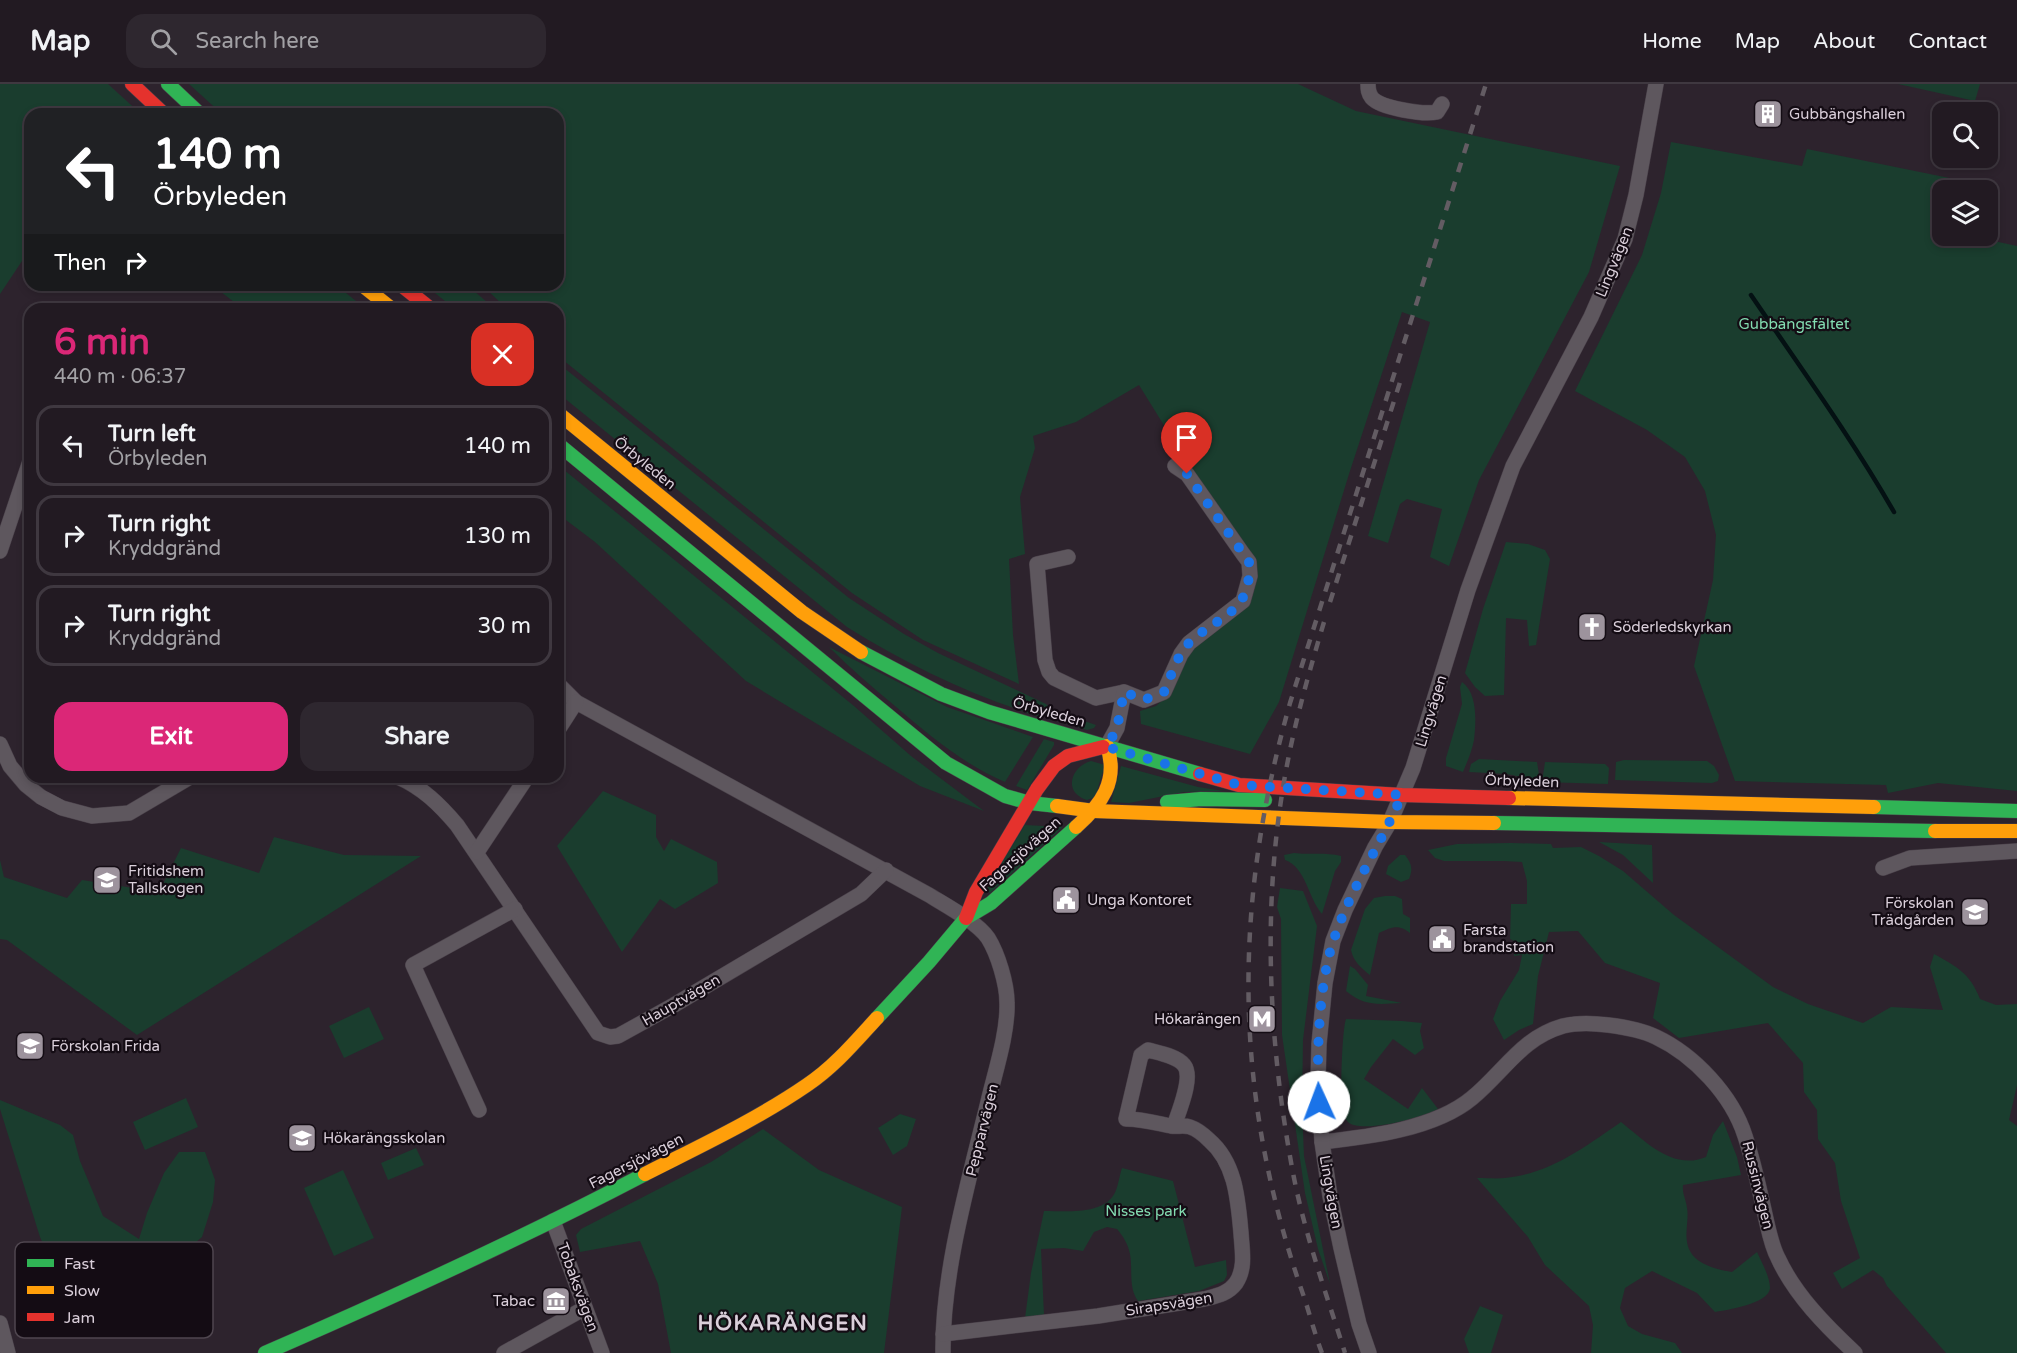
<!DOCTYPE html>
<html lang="en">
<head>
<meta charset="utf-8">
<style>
  :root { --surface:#221a22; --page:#2e272f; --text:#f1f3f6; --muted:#a2a1a5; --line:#3f3840; --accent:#db2777 }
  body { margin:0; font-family:"Varela Round",sans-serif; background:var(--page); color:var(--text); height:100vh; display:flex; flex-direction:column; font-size:22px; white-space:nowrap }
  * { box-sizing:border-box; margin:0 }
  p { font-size:20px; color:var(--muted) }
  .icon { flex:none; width:33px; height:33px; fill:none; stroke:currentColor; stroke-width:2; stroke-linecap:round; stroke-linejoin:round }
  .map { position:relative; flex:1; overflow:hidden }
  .side { position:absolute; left:24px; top:219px; width:540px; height:480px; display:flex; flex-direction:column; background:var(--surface); border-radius:18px; box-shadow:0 3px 9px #0003,0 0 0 2px var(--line) }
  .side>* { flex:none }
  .guide { position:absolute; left:24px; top:24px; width:540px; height:183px; border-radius:18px; box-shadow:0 3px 9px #0003,0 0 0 2px var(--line); background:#202124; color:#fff; overflow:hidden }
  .tools { position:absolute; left:1932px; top:18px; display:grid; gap:12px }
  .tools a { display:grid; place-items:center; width:66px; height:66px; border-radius:12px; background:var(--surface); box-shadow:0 3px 9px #0003,0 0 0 2px var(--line); font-size:30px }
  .pin { position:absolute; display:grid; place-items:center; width:51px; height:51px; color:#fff; margin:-62px -26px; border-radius:50% 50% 50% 0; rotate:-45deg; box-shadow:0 0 6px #0007 }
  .pin .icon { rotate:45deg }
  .me { position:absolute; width:66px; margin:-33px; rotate:358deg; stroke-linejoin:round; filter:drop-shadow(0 0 4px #0008) }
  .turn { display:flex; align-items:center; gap:21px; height:126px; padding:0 30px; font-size:27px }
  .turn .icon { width:78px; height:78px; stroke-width:2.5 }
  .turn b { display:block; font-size:42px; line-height:51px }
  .then { display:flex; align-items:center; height:57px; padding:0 30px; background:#0003; gap:12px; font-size:22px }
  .round { display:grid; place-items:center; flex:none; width:63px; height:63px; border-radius:18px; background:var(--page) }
  .headline { display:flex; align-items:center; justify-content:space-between; height:102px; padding:0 30px }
  h1 { font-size:36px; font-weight:700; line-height:45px; color:var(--accent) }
  .cta { display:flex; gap:12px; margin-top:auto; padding:12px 30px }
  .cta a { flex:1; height:69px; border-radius:18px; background:var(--accent); color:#fff; font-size:24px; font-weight:700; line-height:69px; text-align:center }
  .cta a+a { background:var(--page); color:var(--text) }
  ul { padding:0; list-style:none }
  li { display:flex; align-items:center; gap:18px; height:81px; margin:0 12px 9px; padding:0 18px; border:3px solid var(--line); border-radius:18px }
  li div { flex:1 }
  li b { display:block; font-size:22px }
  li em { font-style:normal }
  header { display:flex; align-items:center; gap:36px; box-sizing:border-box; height:84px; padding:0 30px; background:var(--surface); border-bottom:2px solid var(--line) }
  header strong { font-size:28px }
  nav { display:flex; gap:33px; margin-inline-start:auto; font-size:21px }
  .search { width:420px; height:54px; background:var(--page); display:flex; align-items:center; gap:15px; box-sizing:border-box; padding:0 21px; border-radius:18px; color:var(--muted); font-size:22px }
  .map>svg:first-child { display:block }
</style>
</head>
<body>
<header>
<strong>Map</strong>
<div class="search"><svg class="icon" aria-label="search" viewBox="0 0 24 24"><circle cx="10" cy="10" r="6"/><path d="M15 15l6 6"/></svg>Search here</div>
<nav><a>Home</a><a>Map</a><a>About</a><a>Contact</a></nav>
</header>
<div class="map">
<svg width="2017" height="1269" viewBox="0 0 2017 1269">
  <rect width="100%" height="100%" fill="#2d232d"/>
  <g fill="#1a3d2e">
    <polygon points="0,0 108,0 141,30 30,30 30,180 22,177 0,210"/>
    <polygon points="189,0 1298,0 1356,27 1620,82 1589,188 1479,396 1449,482 1430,473 1442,425 1407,415 1400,420 1388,459 1368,452 1430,238 1402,228 1349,390 1279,618 1250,670 1141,640 1140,627 1156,622 1165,614 1186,570 1236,529 1253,485 1139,301 1076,338 1033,352 1035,364 1020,413 1025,470 1009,475 1013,551 1019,600 923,556 852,509 558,272 558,225 507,225 482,201 558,201 558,30 222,30"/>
    <polygon points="1898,0 1980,0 1975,17"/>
    <polygon points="1671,58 1802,82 1807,65 1969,98 1968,106 1942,106 1942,152 1971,152 2017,162 2017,707 1938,699 1888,709 1886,701 1735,697 1694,582 1713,496 1716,451 1705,407 1685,373 1647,346 1575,307 1642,171 1661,109"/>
    <polygon points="212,201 336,201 366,225 243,225"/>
    <polygon points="425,201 467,201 495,225 455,225"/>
    <path d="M558,279L849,514L904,550L938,569L1046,620L1050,624L1041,633C972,612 908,581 847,543L558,309Z"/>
    <polygon points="558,381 854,622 911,672 984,727 920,702 746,597 595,458 558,430"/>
    <polygon points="1506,458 1528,460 1545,466 1550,475 1536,561 1529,562 1527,536 1506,534 1504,611 1485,612 1475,603 1465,589 1483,525"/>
    <path d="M829,563L947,623L1033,653L1005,698C963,680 929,651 895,622C872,603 850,584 829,563Z"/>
    <path d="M1462,598C1478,609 1476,639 1474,656C1472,667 1467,678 1463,688L1446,682V674L1462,620L1460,603Z"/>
    <polygon points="1061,629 1096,641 1094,644 1087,646 1056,636"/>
    <polygon points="1044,655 1054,658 1054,661 1027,706 1016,702"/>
    <polygon points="1479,675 1537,678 1540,697 1507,690 1469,688 1471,680"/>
    <polygon points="1624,676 1707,677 1714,682 1719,691 1718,697 1712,699 1615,696 1616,678"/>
    <path d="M1091,677L1105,681L1095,713L1087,716C1063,709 1070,683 1091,677Z"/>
    <polygon points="1545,678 1605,680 1609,684 1608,700 1542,698"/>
    <polygon points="1121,682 1198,703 1224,707 1184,708 1129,719 1111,718"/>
    <polygon points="603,707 656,731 656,753 664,767 671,755 717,778 718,799 675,825 660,815 622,868 557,762"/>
    <polygon points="1025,741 1063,743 990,809 985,806"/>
    <polygon points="274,753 344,771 421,772 137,951 7,856 0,855 0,776 4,793 67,814 82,796 159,808 181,764 259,789"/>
    <polygon points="1599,758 1652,761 1653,799 1623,771"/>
    <path d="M1511,759L1551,760L1553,764L1581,763L1599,772L1623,787L1674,831L1773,903L1808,920L1863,939L1891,923L1943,926L1930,883L1934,870C1957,883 1970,889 1980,915L1996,921L2017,920V1001L2009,1036L2017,1042V1269H1946L1887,1202L1883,1194L1873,1186L1842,1205L1833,1189L1860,1174L1841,1117L1835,1079L1818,1055L1817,1026L1804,1008L1803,979L1768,939L1679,954L1653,934L1660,899L1605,879L1578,847L1549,848L1538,892L1533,940L1519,946L1504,956L1493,935L1500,917L1519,886L1522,871L1514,872V857L1510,855L1511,820H1527V797L1522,778L1504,777H1444L1435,774L1428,766L1457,760Z"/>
    <path d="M1294,769C1310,771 1326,768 1341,772V778L1335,787L1322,830C1308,814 1306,783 1285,776L1284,771Z"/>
    <path d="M1400,771H1405C1412,780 1413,785 1409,795L1401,798L1386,790L1388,782Z"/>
    <polygon points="1280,804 1303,807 1317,842 1303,956 1302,1024 1304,1072 1330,1200 1318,1165 1305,1109 1282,951 1281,835 1277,823"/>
    <path d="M1385,812H1395L1402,815L1403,830L1410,834V849C1398,840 1392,843 1379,849L1370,891C1362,885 1353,877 1351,866L1365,825L1374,814Z"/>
    <path d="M1350,882L1355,885L1368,901L1366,912L1402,919C1379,920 1365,923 1346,907Z"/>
    <polygon points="369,923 384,955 344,974 329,942"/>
    <path d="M1346,935L1402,937L1422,939L1420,947L1424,964L1415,971L1393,955L1371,983L1364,995L1408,1025L1422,1004L1438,1025C1424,1034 1360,1050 1348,1038C1345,1035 1343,1028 1342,1025C1340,1013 1342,945 1346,935Z"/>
    <polygon points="186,1014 198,1043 145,1066 133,1038"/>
    <polygon points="0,1016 60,1041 73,1051 80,1077 103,1132 139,1155 147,1129 164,1089 179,1068 205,1068 215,1096 213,1118 202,1153 157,1191 140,1227 121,1236 119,1243 75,1254 58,1194 40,1153 0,1025"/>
    <polygon points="900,1030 916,1035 907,1062 893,1071 878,1044"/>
    <path d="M1723,1037L1737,1073L1741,1091L1683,1101C1682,1110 1686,1115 1687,1124C1689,1135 1685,1147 1687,1158C1690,1179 1714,1185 1732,1188L1757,1168C1762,1179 1770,1193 1770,1204C1769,1220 1726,1226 1715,1228L1697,1209L1652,1187L1625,1204L1620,1224L1628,1242L1642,1250L1675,1259L1682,1269H1591L1593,1241L1589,1222L1545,1181L1528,1153L1477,1094C1487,1094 1496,1095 1505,1094C1550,1090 1586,1062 1621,1038C1645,1057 1673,1087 1706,1073L1713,1051Z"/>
    <polygon points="763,1045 819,1086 902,1123 884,1269 671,1269 658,1200 640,1157 580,1168 576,1151 581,1145 711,1078"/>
    <polygon points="416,1064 424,1081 388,1096 381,1079"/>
    <path d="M1122,1084L1173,1097L1195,1183L1226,1176L1227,1191L1224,1197L1199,1207L1138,1217C1128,1203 1133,1186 1130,1170C1128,1160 1123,1152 1117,1145L1107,1143L1094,1148L1083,1167L1064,1164L1041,1165L1044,1231L1025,1234L1031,1189L1044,1127C1065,1127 1099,1131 1113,1112C1118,1105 1119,1093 1122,1084Z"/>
    <polygon points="343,1086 374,1154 334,1172 304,1104"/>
    <polygon points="1480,1222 1503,1231 1491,1269 1469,1269 1464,1255"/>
  </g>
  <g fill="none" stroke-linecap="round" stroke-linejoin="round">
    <path stroke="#041113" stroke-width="4.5" d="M1751,211C1800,283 1851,353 1894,428"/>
    <g stroke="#483f48" stroke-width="16">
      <g id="street">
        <path d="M1368,0C1368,5 1368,9 1372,14C1381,24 1423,31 1437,28L1442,20"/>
        <polyline points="0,467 30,377"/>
        <polyline points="1068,473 1037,480 1045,576 1049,588 1054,594 1096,614 1124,608 1144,616 1164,608 1181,570 1189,559 1243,517 1250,492 1249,478 1243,470 1187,390 1175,382"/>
        <path d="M558,600L576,618L929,811C945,821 977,838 988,854C998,870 1007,900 1007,919C1008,949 995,988 988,1018C969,1096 942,1188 943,1269"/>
        <polyline points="558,646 576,618"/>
        <polyline points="0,660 10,682 26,701 41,713 62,724 92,732 129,729 190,693"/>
        <polyline points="1107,662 1117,644 1124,608"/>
        <path d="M398,693C422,703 440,721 457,741L598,949L610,953L618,952L674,921L861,810L886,786"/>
        <polyline points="477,768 527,693"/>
        <polyline points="1883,784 1910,774 2017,767"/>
        <polyline points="479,1026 413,881 515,825"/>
        <path d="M1322,1058C1368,1053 1435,1045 1472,1014C1504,988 1521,954 1563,942C1579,938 1593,939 1608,941C1624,943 1642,946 1656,953C1694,971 1732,1011 1745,1052C1754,1079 1760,1108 1766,1135C1769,1148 1772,1163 1778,1174C1795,1211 1826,1242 1855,1269"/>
        <polyline points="553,1137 602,1269"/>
        <polyline points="0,1239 8,1269"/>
        <path d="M943,1250L1098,1232L1204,1215C1216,1212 1228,1210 1236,1199C1246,1184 1242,1166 1241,1149C1238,1117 1236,1079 1209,1056C1204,1051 1196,1045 1190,1043C1184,1041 1177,1043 1171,1042C1156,1039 1142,1035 1126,1035L1141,971L1148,966C1159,969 1177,972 1184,981C1194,993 1178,1029 1174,1042"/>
        <polyline points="504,1269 585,1224"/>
        <polyline points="1369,1269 1359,1240 1341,1164 1330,1112 1322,1058 1318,998 1319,960 1325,899 1333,857 1345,826 1375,763 1390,738 1413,684 1468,506 1513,382 1591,233 1625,155 1636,111 1656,0"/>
      </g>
    </g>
    <g stroke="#483f48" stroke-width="15">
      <g id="fast">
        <polyline points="168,0 200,30"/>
        <polyline points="558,360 946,679 1005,712 1030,719 1057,722"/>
        <polyline points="861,568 941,610 989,628 1200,690"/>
        <polyline points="1167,718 1201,715 1265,716"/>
        <polyline points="1874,723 2017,727"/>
        <polyline points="1494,739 1935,747"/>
        <polyline points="877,934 929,878 966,834 991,819 1076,743"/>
        <path d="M265,1269C394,1213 521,1155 645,1090"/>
      </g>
    </g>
    <g stroke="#483f48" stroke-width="15">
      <g id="slow">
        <polyline points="362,201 392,225"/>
        <polyline points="558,329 802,528 861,568"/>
        <polyline points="1509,714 1874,723"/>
        <polyline points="1057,722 1094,727 1390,738 1494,739"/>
        <path d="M1076,743C1101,721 1119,697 1107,662"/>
        <polyline points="1935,747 2017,747"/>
        <path d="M645,1090C700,1062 756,1036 807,1001C834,983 855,958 877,934"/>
      </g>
    </g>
    <g stroke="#483f48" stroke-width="15">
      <g id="jam">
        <polyline points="132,0 164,30"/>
        <polyline points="401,201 431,225"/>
        <polyline points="1200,690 1239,701 1402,711 1509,714"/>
        <polyline points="966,834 976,808 1037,705 1054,682 1068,672 1103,663"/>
      </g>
    </g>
    <use href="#street" stroke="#5e575e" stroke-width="15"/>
    <use href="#fast" stroke="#30b455" stroke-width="14"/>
    <use href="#slow" stroke="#ff9f0a" stroke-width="14"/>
    <use href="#jam" stroke="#e5322d" stroke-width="14"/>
    <g stroke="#635c63" stroke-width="4.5" stroke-dasharray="10 10" stroke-linecap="butt">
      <polyline points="1330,518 1401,295"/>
      <path d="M1324,538C1307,595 1291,651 1282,710C1262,836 1270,970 1294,1094C1306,1154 1327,1212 1345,1269"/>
      <path d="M1322,1269C1315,1251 1310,1231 1304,1213C1233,1011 1232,824 1290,619L1486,0"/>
    </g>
  </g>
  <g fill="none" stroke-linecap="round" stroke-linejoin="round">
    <path stroke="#1a73e8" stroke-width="10" stroke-dasharray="0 18" d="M1187,390L1249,478C1252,530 1220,530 1189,559C1177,571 1171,593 1164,608L1144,616L1124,608L1117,644L1107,663L1239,701L1402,711C1381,760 1351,804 1334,855C1319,897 1316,974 1319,1018"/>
  </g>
  <defs>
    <g id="building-square" transform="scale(1.5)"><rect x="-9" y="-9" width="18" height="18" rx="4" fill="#9d939d" stroke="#140c14"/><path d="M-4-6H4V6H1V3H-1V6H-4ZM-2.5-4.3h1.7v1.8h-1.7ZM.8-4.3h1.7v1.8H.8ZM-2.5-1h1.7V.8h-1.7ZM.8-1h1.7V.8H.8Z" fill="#fff"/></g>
    <g id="church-square" transform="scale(1.5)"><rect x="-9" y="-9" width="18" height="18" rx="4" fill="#9d939d" stroke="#140c14"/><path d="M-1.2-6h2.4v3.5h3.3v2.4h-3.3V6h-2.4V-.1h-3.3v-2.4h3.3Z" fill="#fff"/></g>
    <g id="school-square" transform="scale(1.5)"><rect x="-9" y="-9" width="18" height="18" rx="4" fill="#9d939d" stroke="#140c14"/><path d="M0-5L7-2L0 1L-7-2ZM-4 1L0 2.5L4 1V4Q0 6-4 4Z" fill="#fff"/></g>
    <g id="civic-square" transform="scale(1.5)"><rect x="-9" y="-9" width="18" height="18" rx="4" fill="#9d939d" stroke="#140c14"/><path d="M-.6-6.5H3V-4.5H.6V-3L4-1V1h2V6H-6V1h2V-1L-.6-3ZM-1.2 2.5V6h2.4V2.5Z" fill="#fff"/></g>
    <g id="metro-square" transform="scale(1.5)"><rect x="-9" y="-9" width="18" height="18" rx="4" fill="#9d939d" stroke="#140c14"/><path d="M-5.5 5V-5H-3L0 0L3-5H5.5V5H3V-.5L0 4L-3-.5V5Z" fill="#fff"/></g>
    <g id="museum-square" transform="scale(1.5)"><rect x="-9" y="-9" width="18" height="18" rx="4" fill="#9d939d" stroke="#140c14"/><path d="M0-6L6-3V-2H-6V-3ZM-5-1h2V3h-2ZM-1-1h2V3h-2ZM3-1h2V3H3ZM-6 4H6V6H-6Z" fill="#fff"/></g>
  </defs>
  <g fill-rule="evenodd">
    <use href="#building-square" x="1768" y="30"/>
    <use href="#church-square" x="1592" y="543"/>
    <use href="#school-square" x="107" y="796"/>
    <use href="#civic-square" x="1066" y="816"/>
    <use href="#school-square" x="1975" y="828"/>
    <use href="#civic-square" x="1442" y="855"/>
    <use href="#metro-square" x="1262" y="935"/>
    <use href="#school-square" x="30" y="962"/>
    <use href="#school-square" x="302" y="1054"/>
    <use href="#museum-square" x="556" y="1217"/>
  </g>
  <g text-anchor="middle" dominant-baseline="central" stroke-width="4.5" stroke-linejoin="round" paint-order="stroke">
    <g font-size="15" fill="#dacfda" stroke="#140c14" text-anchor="start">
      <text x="1789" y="30">Gubbängshallen</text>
      <text x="1613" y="543">Söderledskyrkan</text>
      <text x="128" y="787">Fritidshem<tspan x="128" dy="17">Tallskogen</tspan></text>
      <text x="1087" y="816">Unga Kontoret</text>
      <text x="1954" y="819" text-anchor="end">Förskolan<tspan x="1954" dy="17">Trädgården</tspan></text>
      <text x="1463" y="846">Farsta<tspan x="1463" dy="17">brandstation</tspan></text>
      <text x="1241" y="935" text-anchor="end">Hökarängen</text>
      <text x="51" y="962">Förskolan Frida</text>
      <text x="323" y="1054">Hökarängsskolan</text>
      <text x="535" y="1217" text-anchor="end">Tabac</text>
    </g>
    <g font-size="15" fill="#dacfda" stroke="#140c14">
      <text transform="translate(1614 178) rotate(-68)">Lingvägen</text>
      <text transform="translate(645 379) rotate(39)">Örbyleden</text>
      <text transform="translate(1431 627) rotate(-73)">Lingvägen</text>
      <text transform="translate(1049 628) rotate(16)">Örbyleden</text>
      <text transform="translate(1522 697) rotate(2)">Örbyleden</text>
      <text transform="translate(1020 770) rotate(-42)">Fagersjövägen</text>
      <text transform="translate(681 916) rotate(-30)">Hauptvägen</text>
      <text transform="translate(982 1046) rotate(-76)">Pepparvägen</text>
      <text transform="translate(636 1077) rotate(-27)">Fagersjövägen</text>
      <text transform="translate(1758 1101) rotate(76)">Russinvägen</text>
      <text transform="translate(1331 1108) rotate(80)">Lingvägen</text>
      <text transform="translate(578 1203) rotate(70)">Tobaksvägen</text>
      <text transform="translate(1169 1220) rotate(-9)">Sirapsvägen</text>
    </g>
    <g font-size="15" fill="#83dcb1" stroke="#140c14">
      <text x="1794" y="240">Gubbängsfältet</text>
      <text x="1146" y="1127">Nisses park</text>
    </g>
    <g font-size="21" font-weight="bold" letter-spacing="1.5" fill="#dacfda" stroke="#140c14">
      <text x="783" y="1239">HÖKARÄNGEN</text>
    </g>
  </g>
  <rect x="15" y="1158" width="198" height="96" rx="9" fill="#140c14" stroke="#4f464f" stroke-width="1.5"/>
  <rect x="27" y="1175" width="27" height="8" fill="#30b455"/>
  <rect x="27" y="1202" width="27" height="8" fill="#ff9f0a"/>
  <rect x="27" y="1229" width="27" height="8" fill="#e5322d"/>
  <g font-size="16" fill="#dacfda">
    <text x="64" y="1185">Fast</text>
    <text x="64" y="1212">Slow</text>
    <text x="64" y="1239">Jam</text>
  </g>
</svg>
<div class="tools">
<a><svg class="icon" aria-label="search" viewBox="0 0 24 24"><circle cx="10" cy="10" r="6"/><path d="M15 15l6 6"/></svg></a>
<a><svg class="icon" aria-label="layers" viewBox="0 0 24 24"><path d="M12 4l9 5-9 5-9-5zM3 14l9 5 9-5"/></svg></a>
</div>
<div class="pin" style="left:1187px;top:390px;background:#d93025"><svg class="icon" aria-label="arrive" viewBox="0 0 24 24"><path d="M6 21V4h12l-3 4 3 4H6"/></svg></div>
<svg class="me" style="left:1319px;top:1018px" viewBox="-20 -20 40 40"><circle r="19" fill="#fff"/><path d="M0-13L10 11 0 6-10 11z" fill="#1a73e8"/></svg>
<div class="guide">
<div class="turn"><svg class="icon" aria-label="left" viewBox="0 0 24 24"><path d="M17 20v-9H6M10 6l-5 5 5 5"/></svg><div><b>140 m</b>Örbyleden</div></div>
<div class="then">Then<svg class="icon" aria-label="right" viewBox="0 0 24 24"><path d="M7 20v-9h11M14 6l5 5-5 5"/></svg></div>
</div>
<section class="side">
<div class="headline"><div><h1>6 min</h1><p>440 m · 06:37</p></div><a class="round" style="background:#d93025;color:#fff"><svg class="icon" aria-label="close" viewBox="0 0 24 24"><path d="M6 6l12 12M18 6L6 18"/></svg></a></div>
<ul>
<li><svg class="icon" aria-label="left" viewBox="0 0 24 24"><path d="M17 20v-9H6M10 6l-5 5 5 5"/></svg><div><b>Turn left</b><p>Örbyleden</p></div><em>140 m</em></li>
<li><svg class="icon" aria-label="right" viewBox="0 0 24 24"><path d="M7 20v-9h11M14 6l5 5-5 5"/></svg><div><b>Turn right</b><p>Kryddgränd</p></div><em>130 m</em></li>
<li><svg class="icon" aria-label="right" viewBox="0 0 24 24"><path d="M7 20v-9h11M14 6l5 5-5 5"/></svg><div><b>Turn right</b><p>Kryddgränd</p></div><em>30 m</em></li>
</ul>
<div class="cta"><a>Exit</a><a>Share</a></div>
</section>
</div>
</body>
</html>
